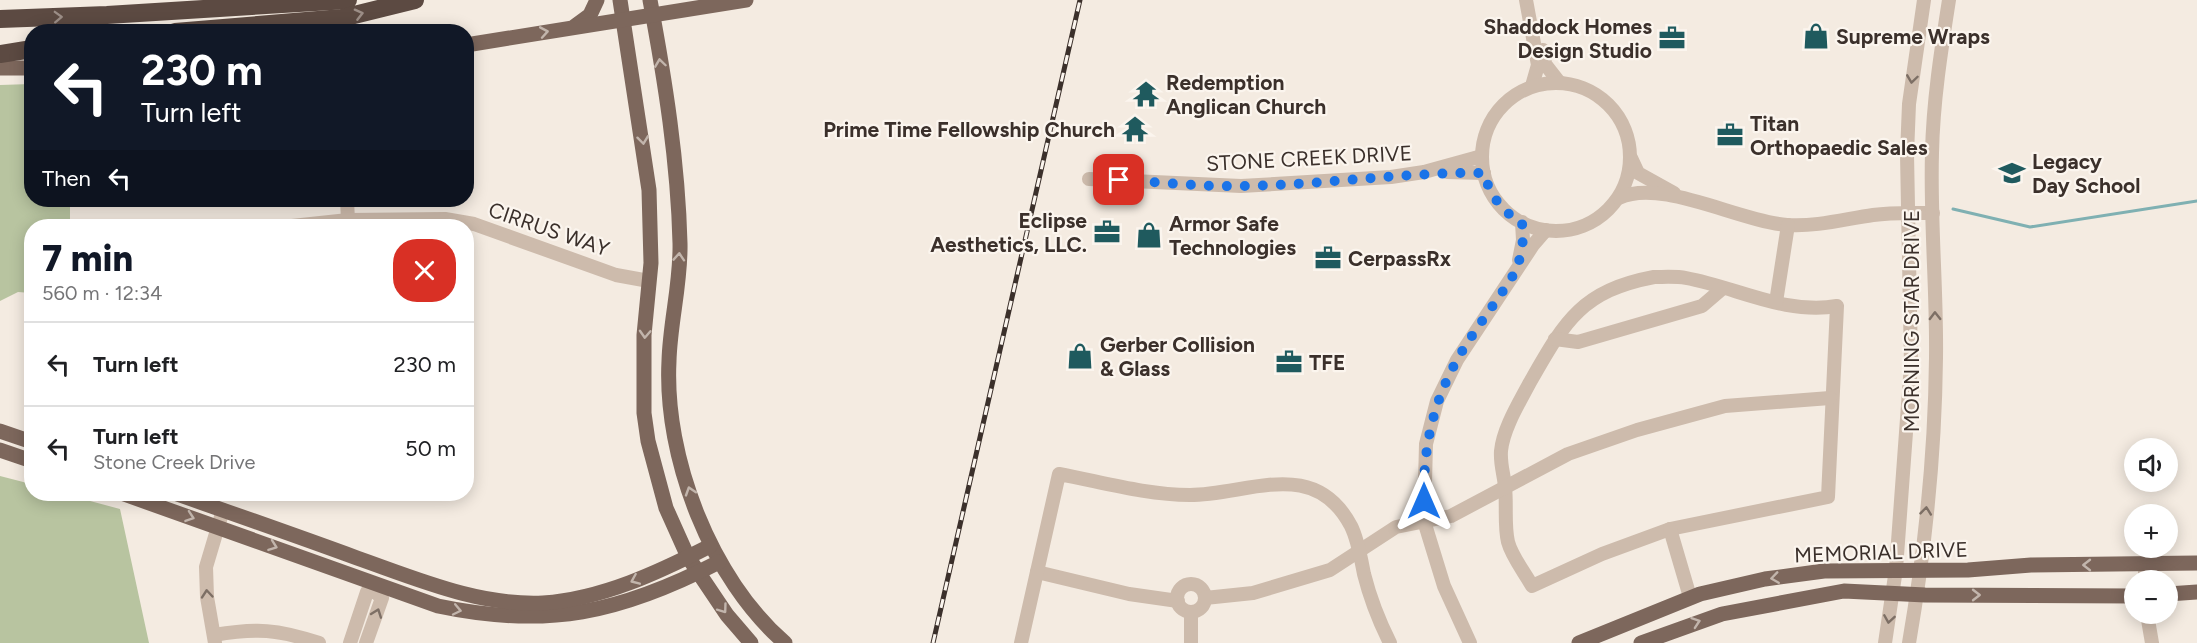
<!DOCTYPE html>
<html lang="en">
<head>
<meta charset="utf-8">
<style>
  :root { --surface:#fff; --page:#f2f2f2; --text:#202124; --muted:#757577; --line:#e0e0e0; --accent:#111827 }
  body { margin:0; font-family:Figtree,sans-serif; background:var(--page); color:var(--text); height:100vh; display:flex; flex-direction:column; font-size:22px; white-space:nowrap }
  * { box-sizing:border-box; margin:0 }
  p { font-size:20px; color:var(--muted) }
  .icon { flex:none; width:33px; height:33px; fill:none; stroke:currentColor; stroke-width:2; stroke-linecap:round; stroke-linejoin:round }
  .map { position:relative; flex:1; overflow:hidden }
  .sheet { position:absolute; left:24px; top:219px; width:450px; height:282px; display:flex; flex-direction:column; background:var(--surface); border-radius:24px; box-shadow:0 3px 15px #0003 }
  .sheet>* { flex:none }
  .top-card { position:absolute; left:24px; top:24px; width:450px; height:183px; border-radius:24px; box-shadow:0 3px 15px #0003; background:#111827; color:#fff; overflow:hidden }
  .controls { position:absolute; left:2124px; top:438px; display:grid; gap:12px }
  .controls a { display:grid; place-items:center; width:54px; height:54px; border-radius:50%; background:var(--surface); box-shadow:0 3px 15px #0003; font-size:30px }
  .pin { position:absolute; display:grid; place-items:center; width:51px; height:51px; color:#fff; margin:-26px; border-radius:12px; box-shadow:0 3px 9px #0006 }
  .me { position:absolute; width:66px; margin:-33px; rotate:0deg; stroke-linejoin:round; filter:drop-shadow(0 0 4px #0008) }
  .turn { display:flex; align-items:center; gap:21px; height:126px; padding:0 18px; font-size:27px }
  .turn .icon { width:78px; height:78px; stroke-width:2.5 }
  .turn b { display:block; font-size:42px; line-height:51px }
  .then { display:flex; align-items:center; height:57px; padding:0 18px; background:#0003; gap:12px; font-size:22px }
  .round { display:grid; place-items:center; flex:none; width:63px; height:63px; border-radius:24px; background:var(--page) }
  .summary { display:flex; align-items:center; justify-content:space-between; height:102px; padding:0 18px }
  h1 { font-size:36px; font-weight:800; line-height:45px; color:var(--accent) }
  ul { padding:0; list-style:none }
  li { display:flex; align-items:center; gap:18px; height:84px; padding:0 18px; border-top:2px solid var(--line) }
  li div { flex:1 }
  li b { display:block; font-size:22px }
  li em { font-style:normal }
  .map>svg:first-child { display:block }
</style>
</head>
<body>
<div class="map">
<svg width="2197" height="643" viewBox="0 0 2197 643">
  <rect width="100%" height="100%" fill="#f4ebe1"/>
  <g fill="#b8c4a0">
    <polygon points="31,84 32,200 70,200 70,226 32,226 31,293 18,292 0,301 0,85"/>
    <polygon points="0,476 31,484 32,494 64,494 120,509 149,643 0,643"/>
  </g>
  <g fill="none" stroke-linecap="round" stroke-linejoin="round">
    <polyline stroke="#7fb0b2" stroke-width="3" points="1953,209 2030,227 2197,201"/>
    <g stroke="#cdbbac" stroke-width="14">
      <polyline points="1526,0 1538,65 1532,86"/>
      <polyline points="1543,50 1545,64 1559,82"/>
      <circle cx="1556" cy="157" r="74"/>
      <polyline points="1631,158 1638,173 1674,193"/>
      <polyline points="1447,172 1484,173"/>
      <polyline points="1089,179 1241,186 1391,177 1424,172 1482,156"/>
      <path d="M1619,198C1661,178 1738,221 1787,225C1816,227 1845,219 1873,215C1893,212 1913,213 1933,213"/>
      <polyline points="347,200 348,220"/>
      <polyline points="292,226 348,220 445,219 474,224 616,275 649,281"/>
      <polyline points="1519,260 1523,240 1522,222"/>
      <path d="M1654,277C1664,277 1676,276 1686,278C1736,287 1785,315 1837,306L1828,497L1670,529L1602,554L1532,586C1525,573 1512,557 1508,542C1504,525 1507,505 1505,487C1504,475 1500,464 1501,451C1503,429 1519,403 1529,384C1564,323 1580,291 1654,277Z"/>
      <polyline points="1776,302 1788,225"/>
      <polyline points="1555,339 1578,342 1702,306 1723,288"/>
      <polyline points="1670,529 1690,597"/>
      <polyline points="2145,565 2145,580"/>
      <polyline points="1037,572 1129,594 1178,601"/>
      <circle cx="1191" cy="598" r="14"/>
      <polyline points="1205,598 1253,593 1330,570 1396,527 1451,516 1568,454 1637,430 1725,406 1830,398"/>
      <polyline points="1191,612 1191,643"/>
      <polyline points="2147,614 2152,643"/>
      <path d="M214,635C257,628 277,629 319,643"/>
      <polyline points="215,643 207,597 206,567 223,510"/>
      <polyline points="350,643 367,592 375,592 382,598 366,643"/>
      <path d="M1021,643L1059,474C1102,482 1146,495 1190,495C1248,495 1314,456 1351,526C1358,540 1361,559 1364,574C1370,598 1379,621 1390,643"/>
      <polyline points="1470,643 1444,586 1424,521 1426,444 1437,401 1457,360 1533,245 1546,230"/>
      <polyline points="1885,643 1896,569 1911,364 1907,154 1909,104 1924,0"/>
      <path d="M1909,643C1925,550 1935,453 1936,358C1937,290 1930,222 1932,153C1933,102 1941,51 1949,0"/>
    </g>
    <g stroke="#7d675c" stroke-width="15">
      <polyline points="620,0 649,190 651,263 644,335 644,413 648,441 666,508 688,557 727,615 751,643"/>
      <path d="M650,0C665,80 678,162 680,243C681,283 670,322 669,361C664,458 711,579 785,643"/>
      <polyline points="575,26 590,15 597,0"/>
      <polyline points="466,45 746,0"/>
      <polyline points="0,68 32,68"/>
      <polyline points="0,431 32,442"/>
      <polyline points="0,450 32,461"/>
      <path d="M124,494L438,606C547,629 620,613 719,562"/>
      <path d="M177,494C237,515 297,536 357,558C417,579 479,606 543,603C602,599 659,572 710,546"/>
      <polyline points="2168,594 2197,592"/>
      <polyline points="1579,643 1700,594 1765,579 1824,571 1968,570 2031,565 2197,563"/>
      <polyline points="1641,643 1722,614 1844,591 1925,595 2134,596"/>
    </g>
    <g stroke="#5c4a42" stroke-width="18">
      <polyline points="0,19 107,15 348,0"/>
      <polyline points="175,32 342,18 415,0"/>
      <polyline points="0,54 32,49"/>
    </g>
    <g stroke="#3b302b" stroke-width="5">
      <polyline id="rail" points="933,643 1080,0"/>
    </g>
    <use href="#rail" stroke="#fbf5ee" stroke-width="3" stroke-dasharray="9" stroke-linecap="butt"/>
  </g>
  <defs><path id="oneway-chevron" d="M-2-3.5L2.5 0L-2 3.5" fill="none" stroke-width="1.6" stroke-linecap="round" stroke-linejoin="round" transform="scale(1.5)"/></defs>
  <g stroke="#9c8e87">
    <use href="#oneway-chevron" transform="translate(359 14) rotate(-14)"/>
    <use href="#oneway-chevron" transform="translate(58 17) rotate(-2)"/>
  </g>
  <g stroke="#c2b5ac">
    <use href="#oneway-chevron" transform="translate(544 32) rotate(-10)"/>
    <use href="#oneway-chevron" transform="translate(660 63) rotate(-98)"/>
    <use href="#oneway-chevron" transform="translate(643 140) rotate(83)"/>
    <use href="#oneway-chevron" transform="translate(679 257) rotate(-86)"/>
    <use href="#oneway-chevron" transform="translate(645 334) rotate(93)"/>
    <use href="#oneway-chevron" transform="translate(690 491) rotate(-108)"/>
    <use href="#oneway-chevron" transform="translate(190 517) rotate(19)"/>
    <use href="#oneway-chevron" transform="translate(273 546) rotate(20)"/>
    <use href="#oneway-chevron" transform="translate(2087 565) rotate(180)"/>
    <use href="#oneway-chevron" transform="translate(1775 578) rotate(172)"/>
    <use href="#oneway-chevron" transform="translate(635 580) rotate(157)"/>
    <use href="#oneway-chevron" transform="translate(1976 595)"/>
    <use href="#oneway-chevron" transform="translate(723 609) rotate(54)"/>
    <use href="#oneway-chevron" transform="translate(457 610) rotate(12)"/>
    <use href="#oneway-chevron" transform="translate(1696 622) rotate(-19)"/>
  </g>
  <g stroke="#7d6f65">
    <use href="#oneway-chevron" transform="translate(1912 79) rotate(98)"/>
    <use href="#oneway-chevron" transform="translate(1935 316) rotate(-91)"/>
    <use href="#oneway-chevron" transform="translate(1926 511) rotate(-84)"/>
    <use href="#oneway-chevron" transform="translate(207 594) rotate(-95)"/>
    <use href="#oneway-chevron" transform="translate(377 613) rotate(-70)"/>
    <use href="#oneway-chevron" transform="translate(1889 619) rotate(99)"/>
  </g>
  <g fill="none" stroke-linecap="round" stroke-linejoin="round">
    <path stroke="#1a73e8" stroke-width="10" stroke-dasharray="0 18" d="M1119,180C1159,182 1201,187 1242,186C1323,185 1403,172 1484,173C1489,193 1502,213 1522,222L1523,240L1518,267C1499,300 1475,328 1457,360C1432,405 1423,450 1424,501"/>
  </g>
  <defs>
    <g id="shop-bare" transform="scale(2.07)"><path d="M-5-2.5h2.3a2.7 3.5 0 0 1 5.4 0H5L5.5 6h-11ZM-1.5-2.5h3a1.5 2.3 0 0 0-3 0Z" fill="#1f5a5e" stroke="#fbf5ee" stroke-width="2.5" paint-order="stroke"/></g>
    <g id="office-bare" transform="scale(2.07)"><path d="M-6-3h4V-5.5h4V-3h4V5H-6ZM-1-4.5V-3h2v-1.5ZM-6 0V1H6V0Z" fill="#1f5a5e" stroke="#fbf5ee" stroke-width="2.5" paint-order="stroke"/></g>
    <g id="temple-bare" transform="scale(2.07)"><path d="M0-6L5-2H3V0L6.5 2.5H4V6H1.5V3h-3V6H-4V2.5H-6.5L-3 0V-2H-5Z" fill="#1f5a5e" stroke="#fbf5ee" stroke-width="2.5" paint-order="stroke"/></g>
    <g id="school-bare" transform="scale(2.07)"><path d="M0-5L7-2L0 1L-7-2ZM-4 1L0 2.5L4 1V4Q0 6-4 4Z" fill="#1f5a5e" stroke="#fbf5ee" stroke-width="2.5" paint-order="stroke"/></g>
  </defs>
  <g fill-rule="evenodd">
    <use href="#shop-bare" x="1816" y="36"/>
    <use href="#office-bare" x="1672" y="38"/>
    <use href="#temple-bare" x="1146" y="94"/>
    <use href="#temple-bare" x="1135" y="129"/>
    <use href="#office-bare" x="1730" y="135"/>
    <use href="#school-bare" x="2012" y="173"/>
    <use href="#office-bare" x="1107" y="232"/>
    <use href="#shop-bare" x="1149" y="235"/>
    <use href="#office-bare" x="1328" y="258"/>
    <use href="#shop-bare" x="1080" y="356"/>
    <use href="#office-bare" x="1289" y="362"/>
  </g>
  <g text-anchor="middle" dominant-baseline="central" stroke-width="4.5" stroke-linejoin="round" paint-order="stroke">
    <g font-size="21" font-weight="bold" fill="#3b302b" stroke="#fbf5ee" text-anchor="start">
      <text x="1652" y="26" text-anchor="end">Shaddock Homes<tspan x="1652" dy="24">Design Studio</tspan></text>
      <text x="1836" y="36">Supreme Wraps</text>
      <text x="1166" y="82">Redemption<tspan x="1166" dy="24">Anglican Church</tspan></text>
      <text x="1750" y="123">Titan<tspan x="1750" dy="24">Orthopaedic Sales</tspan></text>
      <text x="1115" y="129" text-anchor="end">Prime Time Fellowship Church</text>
      <text x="2032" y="161">Legacy<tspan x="2032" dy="24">Day School</tspan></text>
      <text x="1087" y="220" text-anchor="end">Eclipse<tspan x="1087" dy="24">Aesthetics, LLC.</tspan></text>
      <text x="1169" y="223">Armor Safe<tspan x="1169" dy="24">Technologies</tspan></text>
      <text x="1348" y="258">CerpassRx</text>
      <text x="1100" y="344">Gerber Collision<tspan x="1100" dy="24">&amp; Glass</tspan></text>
      <text x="1309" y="362">TFE</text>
    </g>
    <g font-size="21" fill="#3b302b" stroke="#fbf5ee">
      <text transform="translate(1309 158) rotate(-3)">STONE CREEK DRIVE</text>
      <text transform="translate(549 229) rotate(19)">CIRRUS WAY</text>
      <text transform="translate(1911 321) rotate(-90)">MORNING STAR DRIVE</text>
      <text transform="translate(1881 552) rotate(-2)">MEMORIAL DRIVE</text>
    </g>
  </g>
</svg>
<div class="controls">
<a><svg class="icon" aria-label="sound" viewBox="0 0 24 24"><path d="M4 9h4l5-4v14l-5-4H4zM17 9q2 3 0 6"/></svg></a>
<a>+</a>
<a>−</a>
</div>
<div class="pin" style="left:1119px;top:180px;background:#d93025"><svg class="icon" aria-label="arrive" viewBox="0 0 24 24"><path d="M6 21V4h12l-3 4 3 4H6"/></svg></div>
<svg class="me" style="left:1424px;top:501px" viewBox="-20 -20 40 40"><path d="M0-17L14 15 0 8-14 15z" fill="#1a73e8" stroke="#fff" stroke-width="4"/></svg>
<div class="top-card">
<div class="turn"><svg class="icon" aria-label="left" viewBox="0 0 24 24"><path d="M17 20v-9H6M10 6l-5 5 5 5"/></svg><div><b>230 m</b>Turn left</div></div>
<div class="then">Then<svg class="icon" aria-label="left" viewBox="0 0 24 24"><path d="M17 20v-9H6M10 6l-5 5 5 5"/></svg></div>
</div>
<section class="sheet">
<div class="summary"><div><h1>7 min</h1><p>560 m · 12:34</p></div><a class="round" style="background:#d93025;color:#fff"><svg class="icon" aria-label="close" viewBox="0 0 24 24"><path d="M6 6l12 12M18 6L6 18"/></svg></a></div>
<ul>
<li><svg class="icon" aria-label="left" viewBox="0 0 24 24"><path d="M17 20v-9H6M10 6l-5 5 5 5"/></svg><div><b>Turn left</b></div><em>230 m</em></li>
<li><svg class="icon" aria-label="left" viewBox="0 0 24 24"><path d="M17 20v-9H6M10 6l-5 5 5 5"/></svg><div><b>Turn left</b><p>Stone Creek Drive</p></div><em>50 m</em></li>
</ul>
</section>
</div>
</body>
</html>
